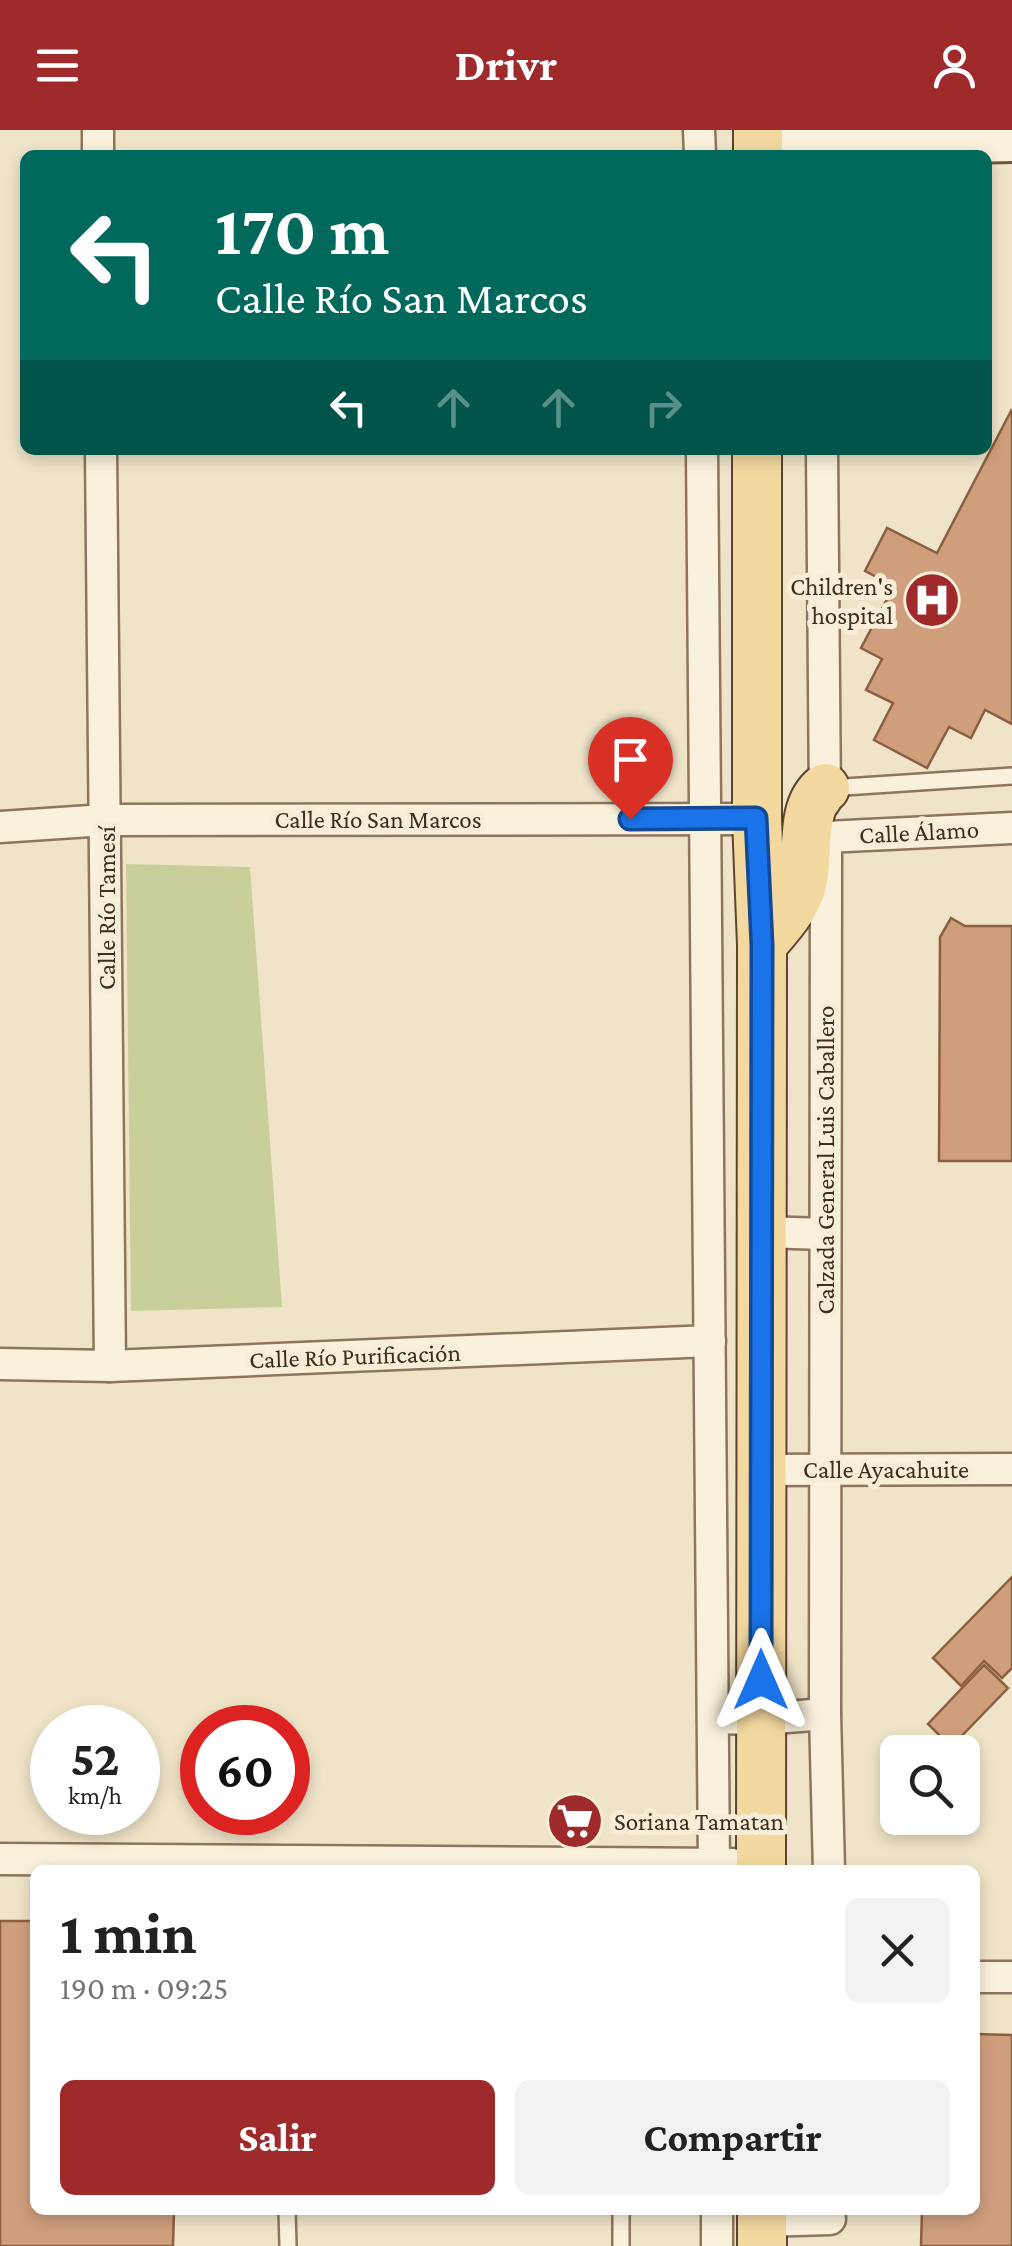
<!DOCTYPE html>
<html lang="es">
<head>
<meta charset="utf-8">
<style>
  :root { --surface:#fff; --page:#f2f2f2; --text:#222; --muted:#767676; --accent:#9e2a2b }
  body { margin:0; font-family:"Crimson Pro",serif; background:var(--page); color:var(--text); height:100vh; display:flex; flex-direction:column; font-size:38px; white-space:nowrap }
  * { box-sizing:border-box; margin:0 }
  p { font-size:32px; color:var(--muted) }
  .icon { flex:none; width:55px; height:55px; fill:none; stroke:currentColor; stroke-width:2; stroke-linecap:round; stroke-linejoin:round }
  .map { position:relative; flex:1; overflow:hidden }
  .details { position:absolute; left:30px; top:1735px; width:950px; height:350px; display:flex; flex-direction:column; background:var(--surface); border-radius:15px; box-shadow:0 5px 15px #0003 }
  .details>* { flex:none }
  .hud { position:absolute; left:20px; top:20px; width:972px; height:305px; border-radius:15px; box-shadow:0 5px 15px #0003; background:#00695c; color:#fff; overflow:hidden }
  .buttons { position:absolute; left:880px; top:1605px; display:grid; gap:20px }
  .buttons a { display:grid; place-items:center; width:100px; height:100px; border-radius:15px; background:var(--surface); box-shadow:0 5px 15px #0003; font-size:50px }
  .speed { position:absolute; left:30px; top:1575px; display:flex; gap:20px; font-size:50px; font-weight:700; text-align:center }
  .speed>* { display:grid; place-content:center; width:130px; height:130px; border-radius:50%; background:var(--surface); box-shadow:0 5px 15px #0003; line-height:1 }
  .speed small { font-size:25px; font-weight:400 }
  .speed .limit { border:15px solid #d22; background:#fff; color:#111 }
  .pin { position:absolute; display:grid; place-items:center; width:85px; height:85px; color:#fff; margin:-102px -42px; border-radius:50% 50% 50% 0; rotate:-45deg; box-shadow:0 0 10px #0007 }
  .pin .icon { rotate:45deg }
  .me { position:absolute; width:110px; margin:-55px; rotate:0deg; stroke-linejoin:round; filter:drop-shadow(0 0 8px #0008) }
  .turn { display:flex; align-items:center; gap:35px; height:210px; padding:0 30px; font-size:45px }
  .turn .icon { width:130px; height:130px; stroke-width:2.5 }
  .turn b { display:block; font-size:70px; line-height:85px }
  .lanes { display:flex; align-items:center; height:95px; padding:0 30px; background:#0003; justify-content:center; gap:50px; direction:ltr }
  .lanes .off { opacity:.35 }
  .round { display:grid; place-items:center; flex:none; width:105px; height:105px; border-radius:15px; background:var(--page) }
  .head { display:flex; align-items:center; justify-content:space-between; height:170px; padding:0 30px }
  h1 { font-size:60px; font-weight:700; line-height:75px }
  .action { display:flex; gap:20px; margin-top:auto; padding:20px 30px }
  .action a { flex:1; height:115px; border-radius:15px; background:var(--accent); color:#fff; font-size:40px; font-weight:700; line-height:115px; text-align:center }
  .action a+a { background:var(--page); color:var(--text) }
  header { display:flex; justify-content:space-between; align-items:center; height:130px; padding:0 30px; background:var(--accent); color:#fff; font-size:45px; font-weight:700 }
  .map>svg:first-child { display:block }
</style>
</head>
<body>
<header><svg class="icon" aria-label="menu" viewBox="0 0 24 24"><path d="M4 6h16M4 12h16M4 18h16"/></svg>Drivr<svg class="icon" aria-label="person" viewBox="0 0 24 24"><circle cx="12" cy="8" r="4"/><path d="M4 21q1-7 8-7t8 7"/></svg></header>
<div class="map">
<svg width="1012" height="2116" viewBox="0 0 1012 2116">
  <rect width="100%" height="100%" fill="#f0e4c8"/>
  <polygon fill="#c9cf9b" points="126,734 250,737 282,1177 131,1181"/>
  <g fill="#cf9f7d" stroke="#8d5f41" stroke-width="2.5">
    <polygon points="1012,279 1012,594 985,580 971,608 949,597 927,638 874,610 893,573 866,560 882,529 861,518 894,456 865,441 887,398 937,423"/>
    <polygon points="951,788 965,796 1012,796 1012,1031 939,1031 940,807"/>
    <polygon points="1012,1447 1012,1538 1002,1548 984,1531 961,1556 933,1528"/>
    <polygon points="984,1535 1008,1558 951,1617 928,1594"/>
    <polygon points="0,1791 35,1791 35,2080 174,2080 173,2116 0,2116"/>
    <polygon points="975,1904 1012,1905 1012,2116 921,2116 922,2080 975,2080"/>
  </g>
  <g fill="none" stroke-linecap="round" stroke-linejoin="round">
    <g stroke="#8d765c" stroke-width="20">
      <g id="lane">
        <polyline points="829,658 1012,646"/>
        <polyline points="287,2080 288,2116"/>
        <polyline points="621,2080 621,2116"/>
      </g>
    </g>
    <g stroke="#8d765c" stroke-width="35">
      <g id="street">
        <polyline points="98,0 98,25"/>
        <polyline points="699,0 700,25"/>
        <polyline points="101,320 110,1236"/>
        <polyline points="702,320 714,1740"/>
        <polyline points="822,320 825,672"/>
        <polyline points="0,697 105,690 757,689"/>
        <polyline points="826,707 1012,698"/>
        <polyline points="826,718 825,1584 829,1740"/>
        <polyline points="760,1102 825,1104"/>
        <polyline points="0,1234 110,1236 710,1211"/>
        <polyline points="760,1340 1012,1339"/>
        <polyline points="713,1588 761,1589 825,1584"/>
        <polyline points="0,1729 732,1734"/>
        <polyline points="975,1847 1012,1847"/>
        <polyline points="717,2080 717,2116"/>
        <polyline points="762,2091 830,2089"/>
      </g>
    </g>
    <g stroke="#6f573f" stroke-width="48">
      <polyline id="secondary" points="758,16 1012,10"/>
    </g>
    <g stroke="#5b4430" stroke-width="52">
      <g id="primary">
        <polyline points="758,0 758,25"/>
        <polyline points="757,320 757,689 762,815 761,1740"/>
        <path d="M762,815C775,799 791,783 799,763C812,733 797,680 825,658"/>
        <polyline points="762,2080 762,2116"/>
      </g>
    </g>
    <use href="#lane" stroke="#faf1dc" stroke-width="15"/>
    <use href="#street" stroke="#faf1dc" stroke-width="30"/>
    <use href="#secondary" stroke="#faf1dc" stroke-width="42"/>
    <use href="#primary" stroke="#f3d9a0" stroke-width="48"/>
  </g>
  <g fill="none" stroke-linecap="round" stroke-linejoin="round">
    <g stroke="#114b97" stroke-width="25">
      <polyline id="route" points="630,689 756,688 762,815 761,1550"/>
    </g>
    <use href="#route" stroke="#1a73e8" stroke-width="18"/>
  </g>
  <defs>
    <g id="hospital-disc" transform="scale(2.875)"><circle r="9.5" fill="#9e2a2b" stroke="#f7eed8"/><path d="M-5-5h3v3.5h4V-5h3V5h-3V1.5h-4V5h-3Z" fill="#fff"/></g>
    <g id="supermarket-disc" transform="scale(2.875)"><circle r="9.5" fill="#9e2a2b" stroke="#f7eed8"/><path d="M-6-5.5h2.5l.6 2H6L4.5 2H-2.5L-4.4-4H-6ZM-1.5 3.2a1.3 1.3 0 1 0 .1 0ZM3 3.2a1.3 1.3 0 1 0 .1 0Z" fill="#fff"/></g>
  </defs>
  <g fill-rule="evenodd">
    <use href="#hospital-disc" x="932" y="470"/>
    <use href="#supermarket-disc" x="575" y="1691"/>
  </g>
  <g text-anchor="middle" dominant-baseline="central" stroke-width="10" stroke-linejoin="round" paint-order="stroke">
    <g font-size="25" fill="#3d2e20" stroke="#f7eed8" text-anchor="end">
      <text x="893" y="456">Children's<tspan x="893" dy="29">hospital</tspan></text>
      <text x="614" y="1691" text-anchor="start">Soriana Tamatan</text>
    </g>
    <g font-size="25" fill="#3d2e20" stroke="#f7eed8">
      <text x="378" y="689">Calle Río San Marcos</text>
      <text transform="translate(919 702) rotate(-3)">Calle Álamo</text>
      <text transform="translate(106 778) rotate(-90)">Calle Río Tamesí</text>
      <text transform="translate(825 1030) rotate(-90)">Calzada General Luis Caballero</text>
      <text transform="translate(355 1226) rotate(-2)">Calle Río Purificación</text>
      <text x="886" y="1339">Calle Ayacahuite</text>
    </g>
  </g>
</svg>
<div class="buttons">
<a><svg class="icon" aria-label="search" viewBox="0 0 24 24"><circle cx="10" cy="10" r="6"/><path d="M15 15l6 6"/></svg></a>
</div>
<div class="speed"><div>52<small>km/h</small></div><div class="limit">60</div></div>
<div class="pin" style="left:630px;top:689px;background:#d93025"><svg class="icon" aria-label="arrive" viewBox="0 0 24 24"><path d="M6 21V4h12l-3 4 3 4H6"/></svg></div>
<svg class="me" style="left:761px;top:1550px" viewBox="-20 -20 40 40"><path d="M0-17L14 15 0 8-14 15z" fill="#1a73e8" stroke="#fff" stroke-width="4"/></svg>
<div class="hud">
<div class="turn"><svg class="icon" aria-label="left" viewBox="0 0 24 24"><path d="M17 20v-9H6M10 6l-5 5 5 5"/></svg><div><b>170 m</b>Calle Río San Marcos</div></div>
<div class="lanes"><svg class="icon" aria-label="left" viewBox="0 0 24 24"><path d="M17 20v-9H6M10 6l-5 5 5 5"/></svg><svg class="icon off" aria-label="ahead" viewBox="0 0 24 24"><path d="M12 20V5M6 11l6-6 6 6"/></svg><svg class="icon off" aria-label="ahead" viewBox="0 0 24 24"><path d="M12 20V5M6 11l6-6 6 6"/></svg><svg class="icon off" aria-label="right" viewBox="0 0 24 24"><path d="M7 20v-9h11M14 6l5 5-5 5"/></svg></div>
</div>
<section class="details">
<div class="head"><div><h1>1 min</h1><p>190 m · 09:25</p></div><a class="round"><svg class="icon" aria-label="close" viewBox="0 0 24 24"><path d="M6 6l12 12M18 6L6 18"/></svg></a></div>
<div class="action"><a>Salir</a><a>Compartir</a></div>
</section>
</div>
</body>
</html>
